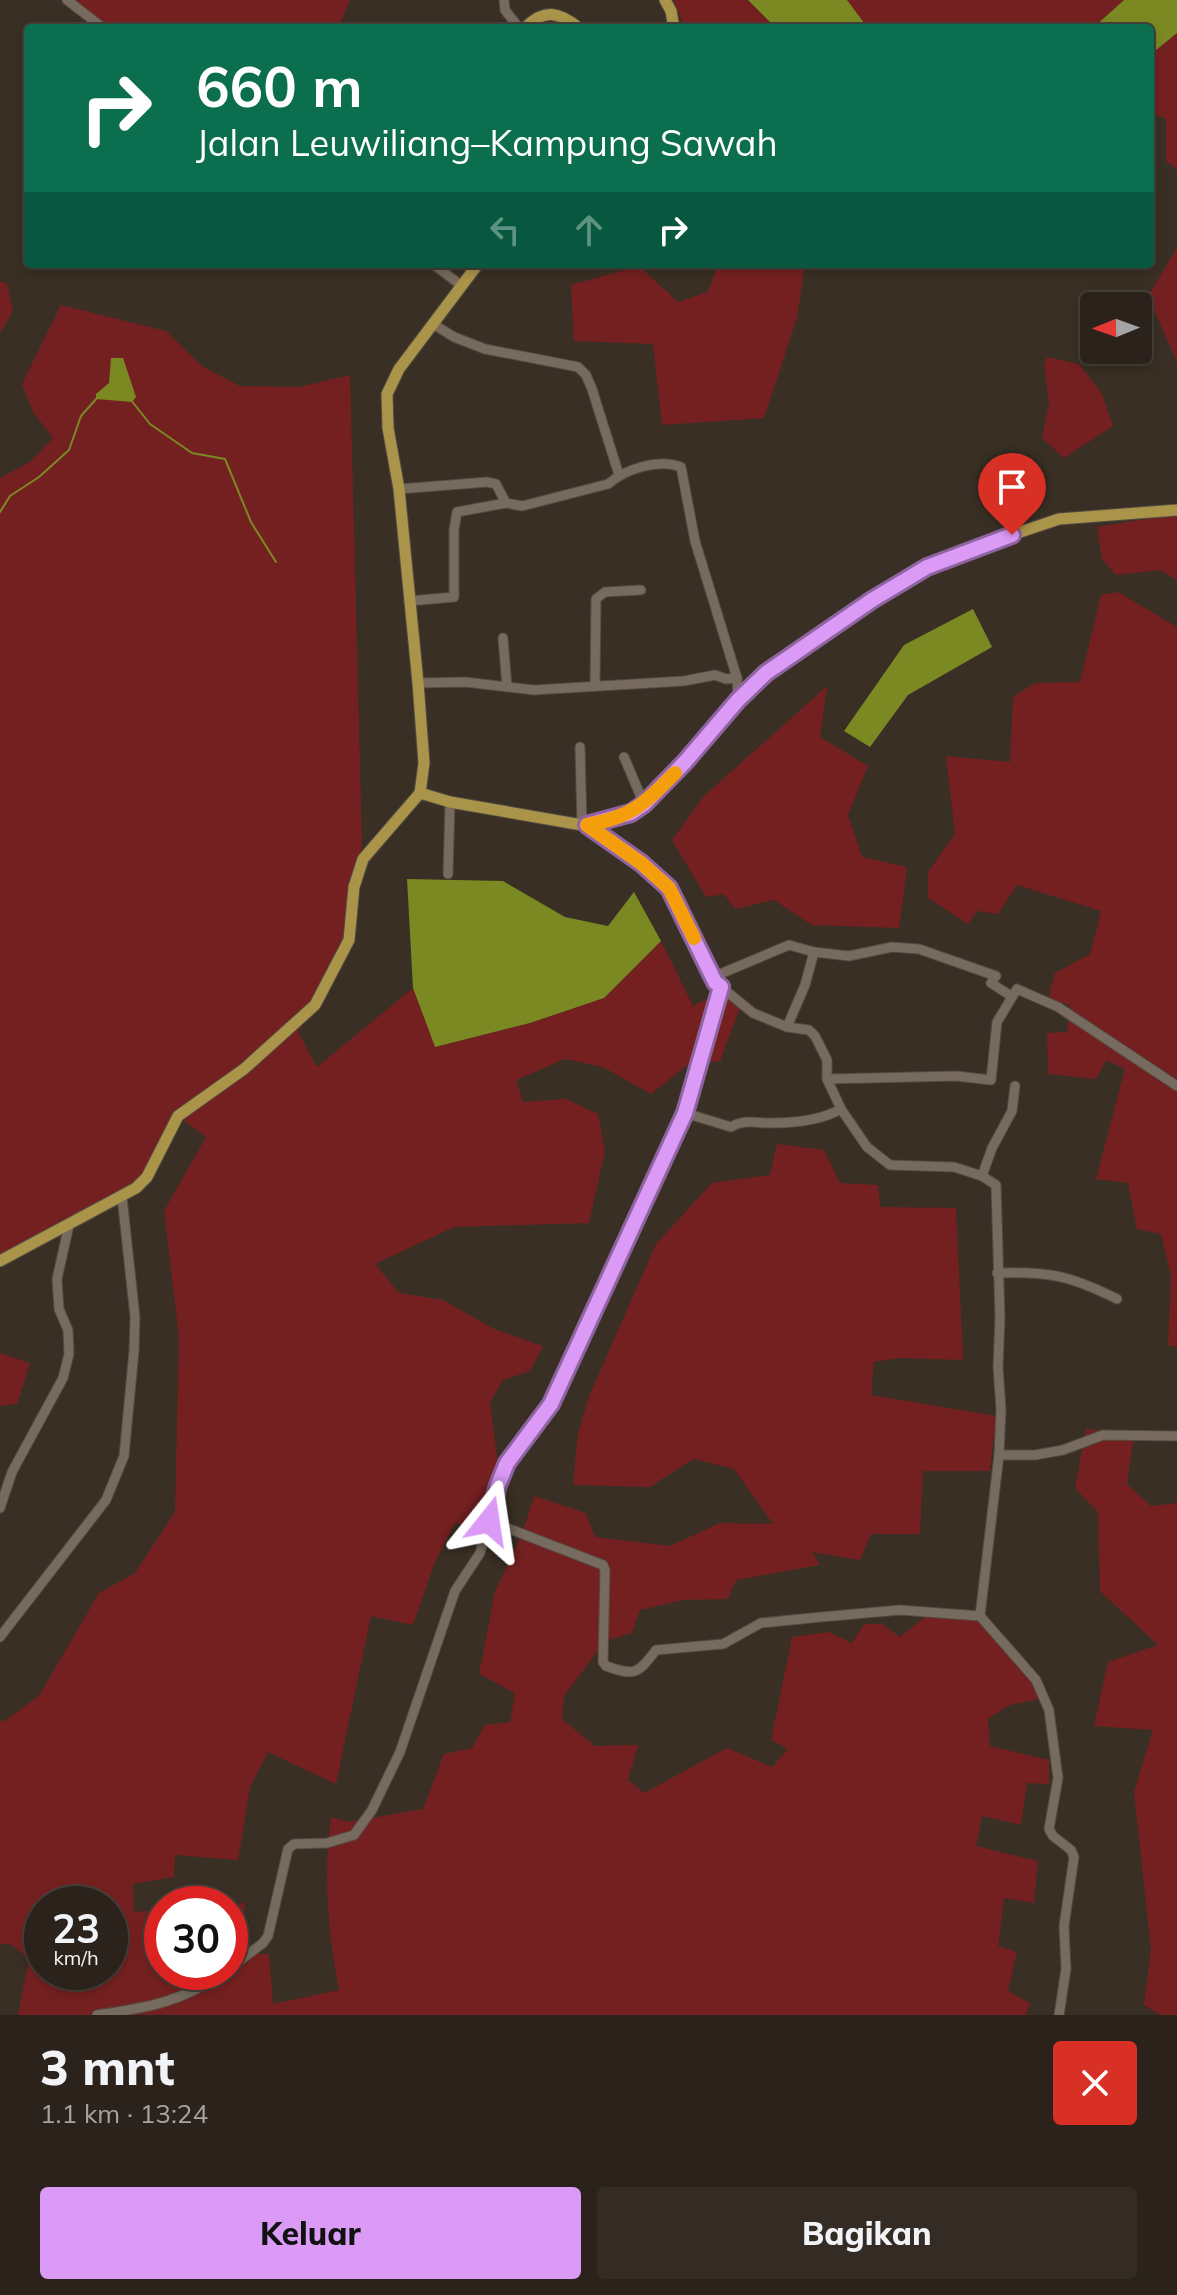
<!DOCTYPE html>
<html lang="id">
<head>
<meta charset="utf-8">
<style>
  :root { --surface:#2b231b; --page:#332b24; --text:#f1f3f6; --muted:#a6a4a3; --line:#47403a; --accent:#da9af6 }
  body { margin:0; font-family:Mulish,sans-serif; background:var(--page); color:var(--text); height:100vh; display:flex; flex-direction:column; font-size:30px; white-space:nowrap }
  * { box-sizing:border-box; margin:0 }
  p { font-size:26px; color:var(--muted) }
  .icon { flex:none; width:44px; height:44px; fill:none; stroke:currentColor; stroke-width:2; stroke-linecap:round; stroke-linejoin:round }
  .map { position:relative; height:2015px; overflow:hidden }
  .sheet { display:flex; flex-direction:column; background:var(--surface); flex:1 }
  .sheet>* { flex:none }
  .hud { position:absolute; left:24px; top:24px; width:1130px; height:244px; border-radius:8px; box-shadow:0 4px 12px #0003,0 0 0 2px var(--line); background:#0b6e4f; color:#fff; overflow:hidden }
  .needle { width:52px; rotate:269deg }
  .buttons { position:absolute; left:1080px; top:292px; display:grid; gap:16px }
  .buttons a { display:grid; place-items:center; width:72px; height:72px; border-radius:8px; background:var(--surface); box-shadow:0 4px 12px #0003,0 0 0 2px var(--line); font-size:40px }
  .speed { position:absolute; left:24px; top:1886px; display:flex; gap:16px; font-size:40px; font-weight:700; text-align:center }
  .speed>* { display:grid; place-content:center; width:104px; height:104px; border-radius:50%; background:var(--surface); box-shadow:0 4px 12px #0003,0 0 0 2px var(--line); line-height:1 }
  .speed small { font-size:20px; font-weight:400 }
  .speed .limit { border:12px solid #d22; background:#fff; color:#111 }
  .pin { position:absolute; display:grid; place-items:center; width:68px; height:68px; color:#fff; margin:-82px -34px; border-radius:50% 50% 50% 0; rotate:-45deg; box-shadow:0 0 8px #0007 }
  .pin .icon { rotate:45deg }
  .me { position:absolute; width:88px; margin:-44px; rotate:15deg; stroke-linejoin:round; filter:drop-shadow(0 0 6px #0008) }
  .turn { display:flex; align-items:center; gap:28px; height:168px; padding:0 40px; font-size:36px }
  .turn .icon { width:104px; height:104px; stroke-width:2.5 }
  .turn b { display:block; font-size:56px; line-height:68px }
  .lanes { display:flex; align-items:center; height:76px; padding:0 40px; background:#0003; justify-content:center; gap:40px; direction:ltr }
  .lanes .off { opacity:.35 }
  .round { display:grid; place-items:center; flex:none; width:84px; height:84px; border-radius:8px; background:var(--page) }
  .headline { display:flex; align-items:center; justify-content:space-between; height:136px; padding:0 40px }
  h1 { font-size:48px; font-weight:800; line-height:60px }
  .action { display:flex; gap:16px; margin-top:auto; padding:16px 40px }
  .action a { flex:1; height:92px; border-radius:8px; background:var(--accent); color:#111; font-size:32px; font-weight:800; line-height:92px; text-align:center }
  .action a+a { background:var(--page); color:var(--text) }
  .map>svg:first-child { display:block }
</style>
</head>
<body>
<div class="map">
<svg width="1177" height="2015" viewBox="0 0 1177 2015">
  <rect width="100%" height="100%" fill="#392f24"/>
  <g fill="#752020" fill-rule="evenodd">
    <polygon points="69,0 350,0 338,28 108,28"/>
    <polygon points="674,0 748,0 776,28 684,28"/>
    <polygon points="847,0 1124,0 1093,28 868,28"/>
    <polygon points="1177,33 1177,169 1166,161 1166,119 1150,112 1150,55"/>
    <polygon points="1177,248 1177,362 1148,296"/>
    <polygon points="718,264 805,264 797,318 764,418 662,425 653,344 574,341 571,285 639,266 678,302 708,292"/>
    <polygon points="0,281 7,284 13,311 0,333"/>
    <path d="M61,305L166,331L203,367L240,386L299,387L350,375L362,844L353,916L338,972L298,1032L317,1067L413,988L435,1047L530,1023L604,998L661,941L693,1006L723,991L741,1005L720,1061L690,1063L651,1094L603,1067L565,1059L516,1080L523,1102L566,1099L598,1114L605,1151L589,1223L454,1227L375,1264L399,1293L443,1300L494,1329L543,1346L530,1371L503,1380L490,1402L500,1480L493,1533L455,1523L435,1562L413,1625L371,1616L336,1784L268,1752L250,1787L238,1860L175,1855L174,1877L133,1884L134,1912L162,1910V1972H230V1904L245,1903L244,1954H269L273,2004L339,1990C328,1934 323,1874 331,1817L349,1822L423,1809L444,1754L472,1748L485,1725L510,1722L515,1693L479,1674L495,1592L522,1534L534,1496L586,1513L595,1537L670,1546L720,1523L773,1524L734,1469L693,1459L650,1487L573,1485L578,1433L590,1394L656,1244L712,1183L770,1175L777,1144L824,1150L840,1183L878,1185L880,1207L956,1208L963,1360L898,1358L874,1362L871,1395L996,1416L990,1471H923L920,1534H871L860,1560L812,1552L820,1565L736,1580L728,1599L683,1600L640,1610L632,1633L605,1641L564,1696L562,1719L595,1746L638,1745L628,1780L644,1793L727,1748L772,1767L788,1749L771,1740L792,1637L829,1632L852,1643L864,1624H882L900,1637L931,1612L976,1616L1034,1674L1043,1698L1010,1705L988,1719L990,1746L1049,1760V1784L1027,1783L1021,1825L982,1816L976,1846L1038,1861L1034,1903L1004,1898L998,1946L1017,1952L1008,1991L1030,2003L1026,2015H18L29,1959L10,1944H0V1719L3,1722L39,1696L99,1593L135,1573L175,1512L179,1337L164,1211L206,1137L178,1116L154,1163L129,1193L0,1260V478L30,462L53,438L33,412L22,384ZM42,1904H110V1972H42Z"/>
    <polygon points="1047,357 1079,364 1102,394 1113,426 1064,458 1042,438 1049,404 1044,365"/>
    <polygon points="1177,514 1177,580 1160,570 1116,575 1102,559 1097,527"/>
    <polygon points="1118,592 1177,627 1177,1347 1168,1345 1171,1276 1161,1234 1137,1229 1128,1183 1096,1179 1125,1069 1106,1060 1096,1079 1048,1074 1047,1033 1067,1032 1070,1005 1048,999 1055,973 1090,954 1101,911 1017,885 998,914 977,911 968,924 928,898 928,872 955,834 946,756 1010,762 1013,697 1035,683 1080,682 1101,595"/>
    <polygon points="827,686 820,737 868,766 848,815 862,857 907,867 899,928 812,925 774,900 735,909 724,894 706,897 672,840 704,796"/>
    <polygon points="0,1353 30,1363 17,1404 0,1406"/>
    <polygon points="1086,1429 1134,1434 1127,1484 1151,1506 1177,1503 1177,2015 1160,2015 1144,2005 1151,1950 1134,1792 1153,1730 1094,1726 1108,1662 1158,1645 1100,1591 1098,1512 1075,1488"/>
  </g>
  <g fill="#7b8922">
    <polygon points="748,0 847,0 868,28 776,28"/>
    <polygon points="1124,0 1177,0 1177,33 1150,55 1150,28 1093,28"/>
    <polygon points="111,358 123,358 136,397 132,402 96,399 96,394 109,383"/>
    <polygon points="973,609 992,647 908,695 870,747 844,731 904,645"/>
    <polygon points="407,879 503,881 565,917 608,926 634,892 661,941 604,998 530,1023 435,1047 413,988"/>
  </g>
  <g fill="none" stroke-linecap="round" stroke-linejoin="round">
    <g stroke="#7b8922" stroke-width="2">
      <polyline points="131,400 150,424 192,453 225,459 251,522 276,562"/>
      <polyline points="0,512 10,496 39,477 69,450 81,416 97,398"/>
    </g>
    <g stroke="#544c43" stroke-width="11">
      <g id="minor">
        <polyline points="67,0 103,28"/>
        <polyline points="504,0 505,10 519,28"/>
        <polyline points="433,264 462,286"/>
        <polyline points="433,324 454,337 485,349 578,367 586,375 592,389 619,475"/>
        <path d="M399,489L487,482L496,484L506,503L522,506L608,484C626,469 658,458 681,467L695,541L737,678L738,700"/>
        <polyline points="409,601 454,597 454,530 457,512 506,503"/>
        <polyline points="503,638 507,687"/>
        <polyline points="418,683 465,682 534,690 684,681 715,675 726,679 737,678"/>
        <polyline points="595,686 596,599 605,592 641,590"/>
        <polyline points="580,747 582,825"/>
        <polyline points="624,757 644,804"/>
        <polyline points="587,825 641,863 669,888 715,982 753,1013 787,1027 809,1030 815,1036 827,1060 827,1079 841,1109 867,1147 890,1165 954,1167 982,1176 996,1185 1000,1318 998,1367 1001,1409 999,1455 980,1616 1036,1680 1049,1710 1058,1778 1049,1829 1053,1836 1071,1850 1074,1857 1064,1926 1066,1969 1059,2015"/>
        <polyline points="448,874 450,802"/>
        <polyline points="713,977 789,945 814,952 849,956 892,947 919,949 996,976 991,983 1011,996"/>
        <polyline points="787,1027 805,985 814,952"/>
        <polyline points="827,1079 956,1076 991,1080 997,1022 1017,989 1058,1007 1177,1086"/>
        <path d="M685,1113L731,1127C744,1119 755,1123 770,1123C792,1123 822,1120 841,1109"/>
        <polyline points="982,1176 992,1148 1012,1111 1015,1086"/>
        <path d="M997,1273C1049,1271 1071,1276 1117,1299"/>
        <polyline points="999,1455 1035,1455 1063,1450 1103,1435 1177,1436"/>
        <polyline points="0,1508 12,1472 63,1378 69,1354 68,1330 59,1309 57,1279 69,1225"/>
        <path d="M489,1521L603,1565L605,1570L603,1662L606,1666C636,1677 638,1673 656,1650L723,1644L761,1623L821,1617L900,1610L980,1616"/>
        <polyline points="0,1637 106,1500 124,1456 134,1351 135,1317 122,1197"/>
        <polyline points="230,1968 263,1943 268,1936 288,1849 294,1844 327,1843 354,1835 372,1810 400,1752 455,1591 480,1553 498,1485 507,1463 551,1404 685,1113 721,987"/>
        <path d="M97,2015C146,2008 183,2002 224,1972"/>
      </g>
    </g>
    <g stroke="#544c43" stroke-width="13">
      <g id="major">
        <polyline points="665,0 671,11 674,28"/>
        <path d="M525,28C544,8 559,12 579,28"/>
        <polyline points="420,793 450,802 582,825 606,822 631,813 644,804 685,762 738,700 766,673 872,600 927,567 958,553 1059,519 1177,510"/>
        <polyline points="420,793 424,763 418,683 399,489 388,428 387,394 399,369 478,264"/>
        <polyline points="0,1261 136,1188 147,1177 178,1116 244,1069 315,1005 349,940 354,887 363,859 420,793"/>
      </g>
    </g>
    <use href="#minor" stroke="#766b5e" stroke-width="9"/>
    <use href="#major" stroke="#aa944a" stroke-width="11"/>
  </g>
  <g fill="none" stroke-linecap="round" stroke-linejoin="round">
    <g stroke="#8e64a0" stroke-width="20">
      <polyline id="route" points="489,1521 498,1485 507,1463 551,1404 685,1113 721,987 715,982 669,888 641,863 587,825 631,813 644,804 685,762 738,700 766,673 872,600 927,567 1012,535"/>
    </g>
    <use href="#route" stroke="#da9af6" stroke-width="14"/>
    <path stroke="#f59e0b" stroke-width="14" d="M675,773C644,804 632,817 587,825L641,863L669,888L694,938"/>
  </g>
</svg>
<div class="buttons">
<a><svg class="needle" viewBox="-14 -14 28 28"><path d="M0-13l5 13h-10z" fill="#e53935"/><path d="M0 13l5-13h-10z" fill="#a6a4a3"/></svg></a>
</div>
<div class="speed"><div>23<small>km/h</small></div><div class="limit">30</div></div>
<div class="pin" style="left:1012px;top:535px;background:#d93025"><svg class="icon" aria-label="arrive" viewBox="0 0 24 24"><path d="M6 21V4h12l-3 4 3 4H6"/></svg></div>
<svg class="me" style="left:489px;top:1521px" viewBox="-20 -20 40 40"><path d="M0-17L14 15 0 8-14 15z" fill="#da9af6" stroke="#fff" stroke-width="4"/></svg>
<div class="hud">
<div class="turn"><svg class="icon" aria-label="right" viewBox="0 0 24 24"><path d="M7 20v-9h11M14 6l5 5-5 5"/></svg><div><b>660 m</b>Jalan Leuwiliang–Kampung Sawah</div></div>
<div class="lanes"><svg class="icon off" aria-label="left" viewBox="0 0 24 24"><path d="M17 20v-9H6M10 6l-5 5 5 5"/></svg><svg class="icon off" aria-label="ahead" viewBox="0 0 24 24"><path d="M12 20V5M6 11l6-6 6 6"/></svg><svg class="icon" aria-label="right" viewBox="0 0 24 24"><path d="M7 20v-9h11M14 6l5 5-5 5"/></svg></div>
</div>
</div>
<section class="sheet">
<div class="headline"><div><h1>3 mnt</h1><p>1.1 km · 13:24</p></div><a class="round" style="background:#d93025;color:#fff"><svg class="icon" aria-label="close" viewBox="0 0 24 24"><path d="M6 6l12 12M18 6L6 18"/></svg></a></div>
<div class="action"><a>Keluar</a><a>Bagikan</a></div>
</section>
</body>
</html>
